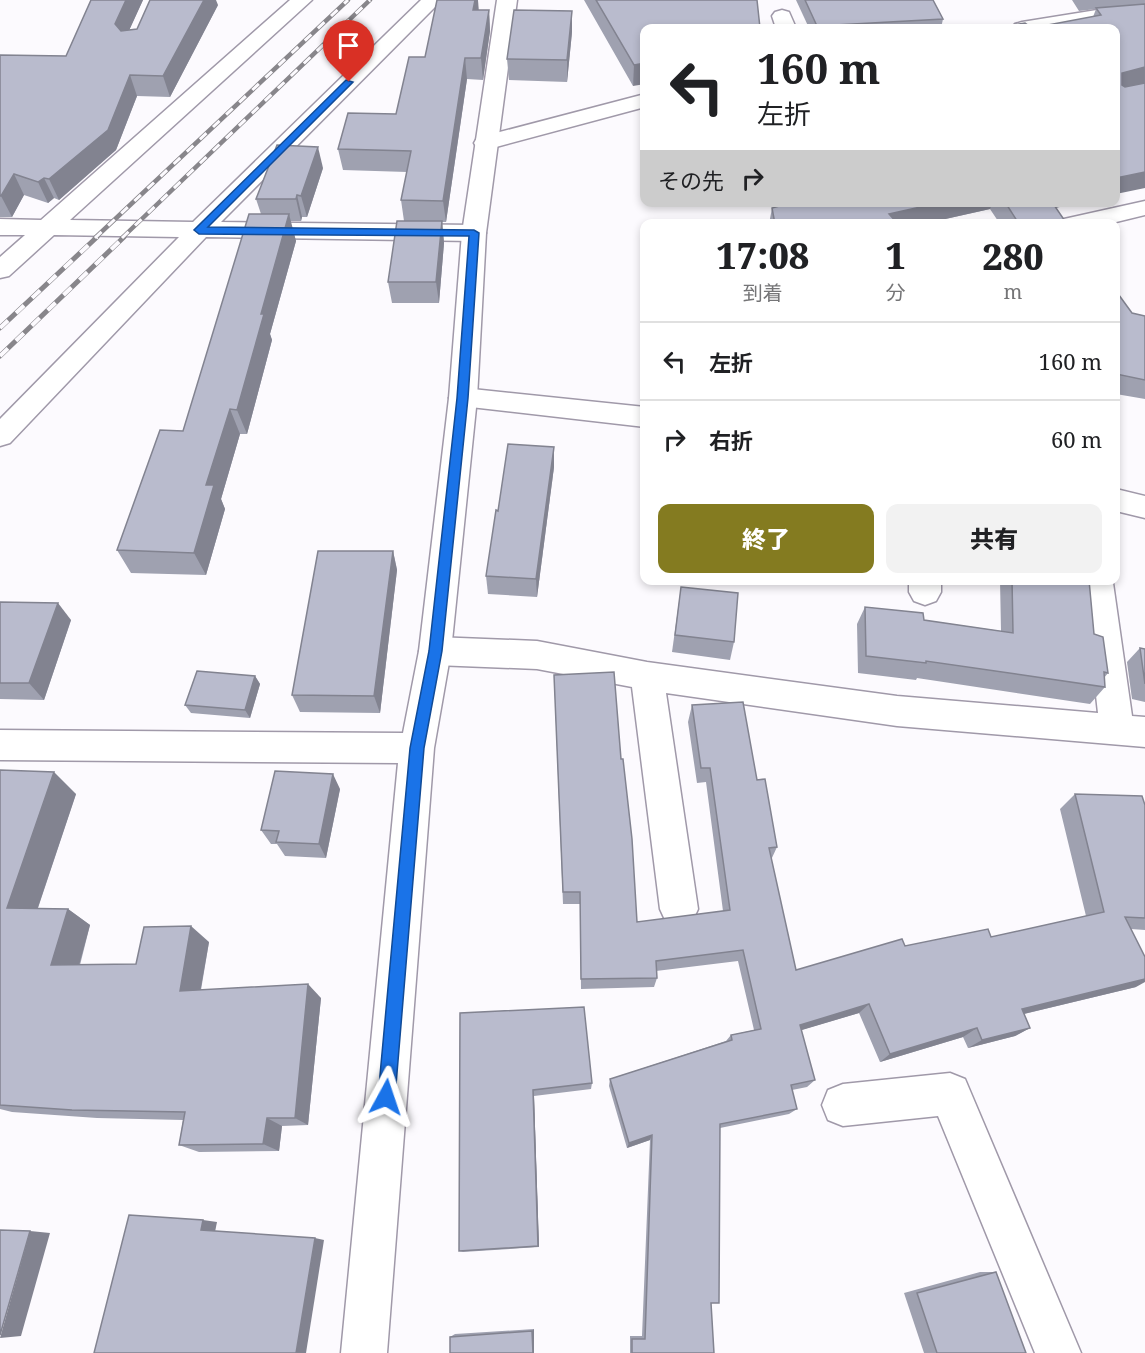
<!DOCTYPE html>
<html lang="ja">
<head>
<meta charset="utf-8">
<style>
  :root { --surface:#fff; --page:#f2f2f2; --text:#202124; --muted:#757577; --line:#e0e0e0; --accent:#847b20 }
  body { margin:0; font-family:"Noto Serif","Noto Sans JP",serif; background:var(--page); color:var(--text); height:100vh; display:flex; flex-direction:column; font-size:22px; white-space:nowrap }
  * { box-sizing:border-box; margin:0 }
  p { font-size:20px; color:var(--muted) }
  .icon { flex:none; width:33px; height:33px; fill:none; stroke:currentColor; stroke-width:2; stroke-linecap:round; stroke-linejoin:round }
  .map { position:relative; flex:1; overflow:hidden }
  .panel { position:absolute; left:640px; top:219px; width:480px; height:366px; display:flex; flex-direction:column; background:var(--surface); border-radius:12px; box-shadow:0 3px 9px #0003 }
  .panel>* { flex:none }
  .hud { position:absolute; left:640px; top:24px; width:480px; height:183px; border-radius:12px; box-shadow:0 3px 9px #0003; background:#fff; color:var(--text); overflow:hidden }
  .pin { position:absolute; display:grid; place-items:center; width:51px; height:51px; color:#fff; margin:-62px -26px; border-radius:50% 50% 50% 0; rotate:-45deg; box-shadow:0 0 6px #0007 }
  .pin .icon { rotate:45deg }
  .me { position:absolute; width:66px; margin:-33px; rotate:5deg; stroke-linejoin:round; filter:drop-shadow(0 0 4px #0008) }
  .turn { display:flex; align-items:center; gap:21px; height:126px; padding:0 18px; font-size:27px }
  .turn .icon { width:78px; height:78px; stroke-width:2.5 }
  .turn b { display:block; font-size:42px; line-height:51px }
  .then { display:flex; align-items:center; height:57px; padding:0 18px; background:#0003; gap:12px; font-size:22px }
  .eta { display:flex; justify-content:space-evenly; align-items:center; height:102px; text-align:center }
  .eta b { font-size:36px; font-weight:800; line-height:42px }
  .primary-button { display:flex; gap:12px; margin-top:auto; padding:12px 18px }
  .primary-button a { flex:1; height:69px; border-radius:12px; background:var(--accent); color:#fff; font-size:24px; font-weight:800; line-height:69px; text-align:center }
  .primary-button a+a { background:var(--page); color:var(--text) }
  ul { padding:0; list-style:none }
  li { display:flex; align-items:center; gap:18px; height:78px; padding:0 18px; border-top:2px solid var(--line) }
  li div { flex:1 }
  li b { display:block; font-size:22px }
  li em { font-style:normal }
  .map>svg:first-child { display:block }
</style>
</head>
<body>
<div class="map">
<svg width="1145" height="1353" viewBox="0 0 1145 1353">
  <rect width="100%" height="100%" fill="#fcfafe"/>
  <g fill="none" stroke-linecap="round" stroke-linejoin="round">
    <g stroke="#a099a9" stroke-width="3">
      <g id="minor">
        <polygon points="290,0 312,0 70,220 193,222 421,0 442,0 221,222 474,225 483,228 486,233 483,238 474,241 206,237 10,443 0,446 0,419 179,237 54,235 9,276 0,278 0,257 25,235 0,235 0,219 41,220"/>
        <polygon points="1145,7 1145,19 1103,21 1056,28 1012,28 1015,24 1022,22 1103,9"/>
        <polygon points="782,10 789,12 796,28 776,28 772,16 775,12"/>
        <polygon points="645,94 645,107 485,150 477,148 474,143 477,138"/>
        <polygon points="1145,201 1145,215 1108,224 1060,224 1064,219"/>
        <polygon points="463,388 645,407 645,427 453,405 449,398 453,391"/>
        <polygon points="1116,489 1145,496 1145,518 1116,511"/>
        <polygon points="909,580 941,580 941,592 936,601 925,605 914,601 909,592"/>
        <polygon points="1083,580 1111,580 1113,583 1132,716 1145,717 1145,747 897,726 666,693 698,909 692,922 679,927 666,922 660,909 632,687 537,669 435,665 424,661 419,651 424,641 435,637 537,641 647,662 897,696 1098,713"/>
        <polygon points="950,1073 965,1079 1081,1353 1035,1353 938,1116 843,1126 828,1120 822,1105 828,1090 843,1084"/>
      </g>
    </g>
    <g stroke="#a099a9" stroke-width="3">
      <polygon id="tertiary" points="497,0 517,0 486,233 477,398 451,651 434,748 387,1353 341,1353 398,763 0,760 0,730 403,733 419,651 449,398 462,233"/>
    </g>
    <use href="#minor" fill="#fff" fill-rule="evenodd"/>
    <use href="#tertiary" fill="#fff" fill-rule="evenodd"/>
    <g stroke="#88868b" stroke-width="4.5">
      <g id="rail-far1">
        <polyline points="95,238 348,0"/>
        <polyline points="122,238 370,0"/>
      </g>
    </g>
    <g stroke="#88868b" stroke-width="5">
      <g id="rail">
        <polyline points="0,328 97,237"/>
        <polyline points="0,356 124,237"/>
      </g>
    </g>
    <use href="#rail-far1" stroke="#fcfafe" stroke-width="3" stroke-dasharray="9" stroke-linecap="butt"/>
    <use href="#rail" stroke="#fcfafe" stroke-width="4" stroke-dasharray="11" stroke-linecap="butt"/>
  </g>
  <g fill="#9fa1b0">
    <polygon points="91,0 143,0 129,30 137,29 218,5 170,97 137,96 116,150 59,200 54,198 48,203 24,195 12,217 0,217 0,55 66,56"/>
    <polygon points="584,0 757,0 760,28 645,28 633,86"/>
    <polygon points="796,0 933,0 943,19 941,28 809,28"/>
    <polygon points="1072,0 1145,0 1145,188 1116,28 1032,28 1093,17 1096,9 1079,11"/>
    <polygon points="479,10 489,10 490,31 483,80 467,79 446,222 442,222 444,243 439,303 392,303 388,282 404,221 401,200 407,172 343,170 338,149 396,114 425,57"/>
    <polygon points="572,32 567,82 509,80 507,59"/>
    <polygon points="323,168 307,217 302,217 301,221 290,221 296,241 270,334 272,340 247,434 240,434 221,499 225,509 206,575 131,573 117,550 183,431 261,214 256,199"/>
    <polygon points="794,202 1079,202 1056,208 1067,224 1000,224 990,209 923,224 769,224 772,208"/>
    <polygon points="1116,291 1132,313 1145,316 1145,399 1116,394"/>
    <polygon points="554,447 554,467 537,597 488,594 486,576"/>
    <polygon points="393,551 397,570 380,713 300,712 292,695"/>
    <polygon points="1000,580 1089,580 1094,634 1108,673 1104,678 1105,687 1090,704 917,678 916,680 858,673 857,624 865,607 924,620 1001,631"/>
    <polygon points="681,587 734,642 730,660 672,652"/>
    <polygon points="0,602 71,620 44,700 0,699"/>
    <polygon points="1140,648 1145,649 1145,702 1132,699 1127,662"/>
    <polygon points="554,675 621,759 637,922 723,911 706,782 697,783 688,722 692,705 757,780 777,847 771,860 796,970 905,946 991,937 1086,916 1060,809 1075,794 1145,805 1145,930 1131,929 1136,987 1024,1014 1030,1028 1015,1036 968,1048 963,1037 880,1062 859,1013 801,1030 815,1080 807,1087 792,1090 797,1109 789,1114 720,1128 711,1303 714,1353 630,1353 630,1336 642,1336 650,1140 627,1148 609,1086 610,1079 726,1041 731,1035 754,1030 738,961 656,971 657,978 654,987 581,989 580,904 563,904"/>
    <polygon points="255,676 260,684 250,718 191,713 185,705"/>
    <polygon points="0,770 76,794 38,908 68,909 90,925 80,965 136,964 209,942 201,990 321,998 308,1125 282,1126 279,1151 199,1152 179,1145 183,1120 97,1118 12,1112 0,1109"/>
    <polygon points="340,789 326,858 285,856 277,844 271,844 261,830"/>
    <polygon points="460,1013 592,1083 591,1089 534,1096 539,1247 463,1252 459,1251"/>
    <polygon points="980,1272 996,1272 1026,1353 924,1353 904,1293"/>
    <polygon points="534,1329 534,1353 450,1337 455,1334"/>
  </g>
  <g fill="#828390">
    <polygon points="126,0 143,0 123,44 115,24"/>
    <polygon points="204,0 216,0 218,5 170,97 163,76"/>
    <polygon points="475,0 478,0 479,13 473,10"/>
    <polygon points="489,10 490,31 483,80 481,58"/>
    <polygon points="572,11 572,32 567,82 567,60"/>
    <polygon points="465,58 467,79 446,222 443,201"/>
    <polygon points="645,63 645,84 633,86 634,65"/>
    <polygon points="1145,67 1145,83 1116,90 1122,73"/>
    <polygon points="130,75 137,96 116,150 59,200 49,179"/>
    <polygon points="318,147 323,168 307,217 301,196"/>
    <polygon points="1145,172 1145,188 1116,194 1116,178"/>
    <polygon points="14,174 24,195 12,217 1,196"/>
    <polygon points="44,178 54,198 48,203 38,182"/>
    <polygon points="297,195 302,217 301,221 296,199"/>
    <polygon points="943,202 993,202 990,209 923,224 886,224 889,214"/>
    <polygon points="1042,202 1079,202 1038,212"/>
    <polygon points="289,214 296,241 270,334 272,340 247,434 237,410 261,314"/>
    <polygon points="442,221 444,243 439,303 436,282"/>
    <polygon points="230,409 240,434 221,499 225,509 206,575 194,553 206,485"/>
    <polygon points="554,447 554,467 537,597 536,579"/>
    <polygon points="393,551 397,570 380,713 374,696"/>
    <polygon points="58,603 71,620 44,700 29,683"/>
    <polygon points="255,676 260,684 250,718 245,710"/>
    <polygon points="54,772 76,794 32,925 7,908"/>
    <polygon points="333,774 340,789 326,858 319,844"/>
    <polygon points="68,909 90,925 75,980 51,965"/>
    <polygon points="191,926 209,942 198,1004 180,991"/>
    <polygon points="1145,979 1145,982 1136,987 1007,1018 1022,1009"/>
    <polygon points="308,984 321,998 308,1125 295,1118"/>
    <polygon points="869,1004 859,1013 792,1033 800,1025"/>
    <polygon points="977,1028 963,1037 880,1062 890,1054"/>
    <polygon points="1030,1028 1015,1036 968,1048 982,1040"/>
    <polygon points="533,1090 534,1096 539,1247 538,1246"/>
    <polygon points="267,1118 282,1126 279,1151 263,1144"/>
    <polygon points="652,1135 650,1140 627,1148 629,1143"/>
    <polygon points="203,1220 217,1222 215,1232 201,1230"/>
    <polygon points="30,1231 50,1233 21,1336 0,1338"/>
    <polygon points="315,1238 324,1240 306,1353 296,1353"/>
    <polygon points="534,1329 534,1353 533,1353 532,1331"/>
  </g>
  <g fill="#b9bbcd" stroke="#828390" stroke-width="1.5">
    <polygon points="91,0 126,0 115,24 121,31 137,29 150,0 204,0 163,76 130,75 108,130 49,179 44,178 38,182 14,174 1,196 0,196 0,55 66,56"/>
    <polygon points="437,0 475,0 473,10 489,10 481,58 465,58 443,201 401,200 411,151 338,149 348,113 396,114 409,57 425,57"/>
    <polygon points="596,0 757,0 760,28 658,27 659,28 645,28 645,63 634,65"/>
    <polygon points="805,0 933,0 943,19 817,26"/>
    <polygon points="1145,4 1145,67 1122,73 1122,85 1125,87 1145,83 1145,172 1116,178 1116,28 993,28 1025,23 1032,28 1101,15 1096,8"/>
    <polygon points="514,10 572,11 567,60 507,59"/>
    <polygon points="277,145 318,147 301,196 297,195 296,199 256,199"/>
    <polygon points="794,202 943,202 889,214 898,224 775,224 772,208"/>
    <polygon points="1005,202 1052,202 1067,224 1019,224"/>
    <polygon points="249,214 289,214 261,314 264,314 237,410 230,409 206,485 214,485 194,553 117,550 160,430 183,431"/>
    <polygon points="397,221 442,221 436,282 388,282"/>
    <polygon points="1116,291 1132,313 1145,316 1145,380 1116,374"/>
    <polygon points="508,444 554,447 536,579 486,576 496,510 498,511"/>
    <polygon points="318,551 393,551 374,696 292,695"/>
    <polygon points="1012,580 1089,580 1094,634 1103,637 1108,673 1104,672 1105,687 926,661 926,663 866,656 865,607 923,613 924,620 1013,633"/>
    <polygon points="681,587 738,593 734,642 675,635"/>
    <polygon points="0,602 58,603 29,683 0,683"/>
    <polygon points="1140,648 1145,649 1145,684"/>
    <polygon points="197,671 255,676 245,710 185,705"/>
    <polygon points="614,672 621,759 623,759 632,839 637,922 730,910 710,768 701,768 692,705 743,702 757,780 765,779 777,847 769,848 796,970 902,939 905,946 988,929 991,937 1104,912 1075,794 1142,796 1145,805 1145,918 1125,917 1145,957 1145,979 1022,1009 1030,1028 982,1040 977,1028 890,1054 869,1004 800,1025 815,1080 791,1085 797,1109 720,1124 719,1303 711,1303 714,1353 632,1353 632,1339 645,1339 652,1135 629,1143 610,1079 732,1040 731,1035 761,1029 743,950 656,961 657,978 581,979 580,892 563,892 554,675"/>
    <polygon points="0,770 54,772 7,908 68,909 51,965 136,964 144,927 191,926 180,991 308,984 295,1118 267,1118 263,1144 179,1145 185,1112 72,1110 0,1105"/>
    <polygon points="275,771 333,774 319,844 276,842 279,831 261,830"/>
    <polygon points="584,1007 592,1083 533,1090 538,1246 459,1251 460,1013"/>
    <polygon points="129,1215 203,1220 201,1230 315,1238 296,1353 94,1353"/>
    <polygon points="0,1230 30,1231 0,1335"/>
    <polygon points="996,1272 1026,1353 937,1353 917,1293"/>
    <polygon points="532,1331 533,1353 450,1353 450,1337"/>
  </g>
  <polygon fill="#1a73e8" stroke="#114b97" stroke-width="1.5" points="346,80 353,82 208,227 474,230 479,233 468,398 442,651 424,748 395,1097 392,1103 386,1106 380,1103 378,1097 410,748 429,651 457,398 469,236 199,234 194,230"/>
</svg>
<div class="pin" style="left:349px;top:82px;background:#d93025"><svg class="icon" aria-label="arrive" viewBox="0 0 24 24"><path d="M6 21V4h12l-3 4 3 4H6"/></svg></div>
<svg class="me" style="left:386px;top:1097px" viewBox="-20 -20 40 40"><path d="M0-17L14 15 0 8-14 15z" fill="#1a73e8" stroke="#fff" stroke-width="4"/></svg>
<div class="hud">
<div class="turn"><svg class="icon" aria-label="left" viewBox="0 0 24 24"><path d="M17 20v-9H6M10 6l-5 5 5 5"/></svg><div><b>160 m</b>左折</div></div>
<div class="then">その先<svg class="icon" aria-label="right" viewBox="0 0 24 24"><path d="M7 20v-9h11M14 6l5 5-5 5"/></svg></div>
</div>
<section class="panel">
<div class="eta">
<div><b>17:08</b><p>到着</p></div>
<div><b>1</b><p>分</p></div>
<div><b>280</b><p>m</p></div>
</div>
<ul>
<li><svg class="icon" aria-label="left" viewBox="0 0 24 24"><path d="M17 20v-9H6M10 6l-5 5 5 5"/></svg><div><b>左折</b></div><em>160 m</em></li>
<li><svg class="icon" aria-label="right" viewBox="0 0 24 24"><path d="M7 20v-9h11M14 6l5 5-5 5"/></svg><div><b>右折</b></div><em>60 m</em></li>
</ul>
<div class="primary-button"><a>終了</a><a>共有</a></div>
</section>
</div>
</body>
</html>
